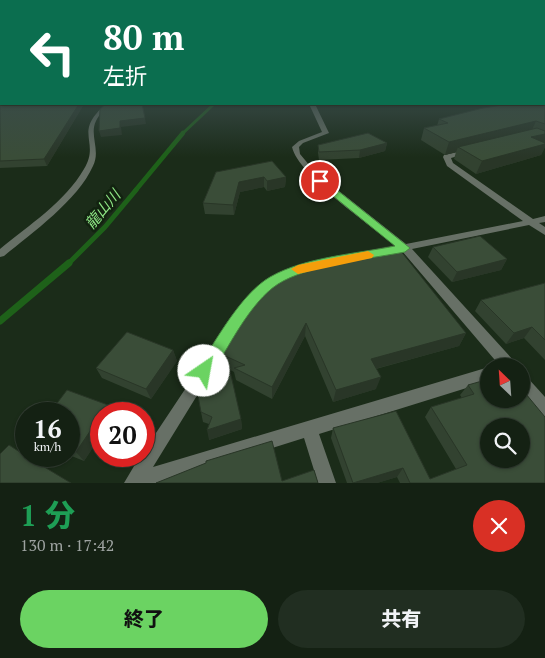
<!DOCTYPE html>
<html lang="ja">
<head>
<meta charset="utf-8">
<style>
  :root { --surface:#142113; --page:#212e21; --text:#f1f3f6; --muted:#9da3a0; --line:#333e33; --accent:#6bd362 }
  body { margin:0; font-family:"PT Serif","Noto Sans JP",serif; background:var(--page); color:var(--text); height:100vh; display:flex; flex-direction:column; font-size:19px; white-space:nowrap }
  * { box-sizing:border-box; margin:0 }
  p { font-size:16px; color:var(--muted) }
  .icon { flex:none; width:28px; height:28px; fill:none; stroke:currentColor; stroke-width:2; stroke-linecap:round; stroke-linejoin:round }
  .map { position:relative; height:483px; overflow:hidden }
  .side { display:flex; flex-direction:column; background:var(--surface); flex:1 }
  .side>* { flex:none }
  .banner { position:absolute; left:0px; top:0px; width:545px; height:105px; box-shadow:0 1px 4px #0004,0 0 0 1px var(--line); background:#0b6e4f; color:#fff; overflow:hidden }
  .needle { width:32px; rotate:335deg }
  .buttons { position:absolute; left:480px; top:358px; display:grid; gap:10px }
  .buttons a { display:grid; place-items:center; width:50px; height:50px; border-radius:50%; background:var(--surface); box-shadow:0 1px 4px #0004,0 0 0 1px var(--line); font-size:25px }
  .speed { position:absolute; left:15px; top:402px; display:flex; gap:10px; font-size:25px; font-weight:700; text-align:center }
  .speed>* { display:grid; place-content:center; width:65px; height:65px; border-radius:50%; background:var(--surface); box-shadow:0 1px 4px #0004,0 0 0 1px var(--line); line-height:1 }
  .speed small { font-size:12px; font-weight:400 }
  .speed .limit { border:8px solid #d22; background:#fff; color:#111 }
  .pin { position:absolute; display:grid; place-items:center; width:42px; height:42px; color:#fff; margin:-21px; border:2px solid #fff; border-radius:50%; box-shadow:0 1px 5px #0007 }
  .me { position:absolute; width:55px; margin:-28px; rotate:33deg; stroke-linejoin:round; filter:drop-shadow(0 0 4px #0008) }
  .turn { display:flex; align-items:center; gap:18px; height:105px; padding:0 20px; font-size:22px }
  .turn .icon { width:65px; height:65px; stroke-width:2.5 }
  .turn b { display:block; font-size:35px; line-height:42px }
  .round { display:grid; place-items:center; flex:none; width:52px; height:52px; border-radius:26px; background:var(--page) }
  .summary { display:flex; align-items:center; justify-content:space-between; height:85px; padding:0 20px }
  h1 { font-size:30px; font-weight:800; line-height:38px; color:#1e9e55 }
  .cta { display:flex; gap:10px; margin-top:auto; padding:10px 20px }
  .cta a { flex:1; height:58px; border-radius:30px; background:var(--accent); color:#111; font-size:20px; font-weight:800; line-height:58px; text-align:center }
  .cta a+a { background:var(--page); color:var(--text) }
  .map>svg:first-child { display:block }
</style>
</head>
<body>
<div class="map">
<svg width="545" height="483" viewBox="0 0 545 483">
  <rect width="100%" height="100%" fill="#1b2c19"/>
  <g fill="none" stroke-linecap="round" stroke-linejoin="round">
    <polyline stroke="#1e6119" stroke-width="3" points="182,134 214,104"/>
    <polyline stroke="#1e6119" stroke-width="4.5" points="135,191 183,133"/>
    <polyline stroke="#1e6119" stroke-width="5" points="67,265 105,227 136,190"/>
    <polyline stroke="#1e6119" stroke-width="7" points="0,321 69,263"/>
    <g fill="#677066" fill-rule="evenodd">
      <polygon points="1,97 1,102 0,103 0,98"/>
      <path d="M106,104H112C106,109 99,114 96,121C89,135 101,150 93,166C78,200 32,233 4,256L0,257V249C29,225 65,202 84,169C101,141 72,133 106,104Z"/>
      <path d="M309,104H315L329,133L303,143L299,147L300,154L315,172L406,244L523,221L447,166L443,157L444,155L467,150L469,151V153L451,158L453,163L533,219L545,216V222L539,223L545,227V235L529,225L412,249L514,361L516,366H500L402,251L388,254L384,253L383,251L384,249L396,246C370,225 299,176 292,147L299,141L322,132Z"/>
      <polygon points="293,267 297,268 298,271 297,274 277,284 249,311 153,467 489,367 489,381 319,434 336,483 318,483 304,438 160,483 124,483 140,456 144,456 144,451 241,305 269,278"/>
      <polygon points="521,374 526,376 545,397 545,417 539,415 521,392"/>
    </g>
  </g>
  <g fill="#324230">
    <polygon points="545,90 545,147 541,155 476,174 454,159 456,152 445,155 421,140 424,128 437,126 439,119 544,104"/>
    <polygon points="0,104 84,104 47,166 0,168"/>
    <polygon points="387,143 385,151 359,158 319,160 318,153 318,145"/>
    <polygon points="216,172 286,177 285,187 267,191 264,187 240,192 234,215 205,214 203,203"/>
    <polygon points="433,247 507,259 501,270 452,282 428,257"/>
    <polygon points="545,283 545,360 524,338 506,344 475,311 481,300"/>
    <polygon points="238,318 466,333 459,346 376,369 376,389 333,402 305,336 272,399 236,380 234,372 223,366 221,354 239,327"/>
    <polygon points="173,350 177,361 151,399 102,378 96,368"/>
    <polygon points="468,385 545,483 400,483 397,477 377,483 347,483 331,438 333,428 430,479 456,469 425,417 431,407 462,398 460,395"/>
    <polygon points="201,412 241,419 242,429 209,440 209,424 203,422"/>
    <polygon points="69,414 101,414 101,435 84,461 69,455"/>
  </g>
  <g fill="#293627">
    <polygon points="79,104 84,104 47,166 44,159"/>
    <polygon points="142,104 157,104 157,105 143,106 146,124 121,127 122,135 101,137 99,131 120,121"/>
    <polygon points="536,121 531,132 458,147 456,152 445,155 449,142"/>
    <polygon points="545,134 545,147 541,155 476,174 482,161 531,137"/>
    <polygon points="387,143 385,151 359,158 360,150"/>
    <polygon points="264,177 264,187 240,192 234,215 233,205 239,182"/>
    <polygon points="286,177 285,187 267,191 267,181"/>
    <polygon points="507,259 501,270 452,282 457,272"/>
    <polygon points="306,323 305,336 272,399 272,387"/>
    <polygon points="532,327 524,338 506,344 514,333"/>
    <polygon points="466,333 459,346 367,371 371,359"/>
    <polygon points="173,350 177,361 151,399 146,389"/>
    <polygon points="381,377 376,389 333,402 336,390"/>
    <polygon points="108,405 114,414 102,414"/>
    <polygon points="101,415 101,435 84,461 76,452"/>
    <polygon points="241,419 242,429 209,440 207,430"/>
    <polygon points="403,468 397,477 377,483 354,483"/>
  </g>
  <g fill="#3a4d38" stroke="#293627" fill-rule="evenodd">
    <polygon points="544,90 545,90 545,124 536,121 449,142 424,128 448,123 439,119 483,108 510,104 544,104"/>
    <polygon points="0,104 79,104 44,159 0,161"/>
    <polygon points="106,104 142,104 145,118 120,121 120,128 99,131 100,109"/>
    <polygon points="537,128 545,131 545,134 531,137 545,143 545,144 482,161 458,147"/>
    <polygon points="368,133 387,143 360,150 319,152 318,145"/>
    <polygon points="272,161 286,177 267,181 264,177 239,182 233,205 203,203 216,172"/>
    <polygon points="480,236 507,259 457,272 433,247"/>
    <polygon points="396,245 466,333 371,359 381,377 336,390 306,323 272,387 234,368 245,365 221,354 244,320 238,318 256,294 301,264"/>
    <polygon points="545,283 545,340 532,327 514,333 481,300"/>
    <polygon points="127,332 173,350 146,389 96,368"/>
    <polygon points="230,371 241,419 207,430 212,417 201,412 196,385 200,380"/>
    <path d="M489,379V399H521V388L545,417V483H410L403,468L353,483L333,428L396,411L430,479L467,465L431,407L474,394L468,385ZM489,426H521V459H489Z"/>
    <polygon points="67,390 108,405 102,414 101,414 101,415 76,452 69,449 69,414 49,414"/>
    <polygon points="272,441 282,481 314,470 318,483 156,483 206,463 206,461"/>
    <polygon points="9,445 26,456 71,483 0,483 0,454"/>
  </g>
  <linearGradient id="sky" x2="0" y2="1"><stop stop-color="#0f180e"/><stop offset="0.57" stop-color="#394b49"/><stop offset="1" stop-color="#394b49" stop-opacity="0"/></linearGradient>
  <rect width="545" height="157" fill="url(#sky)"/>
  <path fill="#6bd362" stroke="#468940" d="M317,179H323L410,248L405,252C368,259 308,265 278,284C250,302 228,348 210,377L204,379L199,377L196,371L199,366C217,339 241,294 270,277C305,257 355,254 395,246L317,183Z"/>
  <polygon fill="#f59e0b" points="368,251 374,255 372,258 298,274 291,269 298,265"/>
  <g text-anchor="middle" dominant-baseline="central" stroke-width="5" stroke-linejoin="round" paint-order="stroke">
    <g font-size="15" font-style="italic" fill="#8de484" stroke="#122310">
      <text transform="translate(102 209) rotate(-50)">龍山川</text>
    </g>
  </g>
</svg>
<div class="buttons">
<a><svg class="needle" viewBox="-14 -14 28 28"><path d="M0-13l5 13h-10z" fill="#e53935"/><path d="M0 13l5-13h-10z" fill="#9da3a0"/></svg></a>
<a><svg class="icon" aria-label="search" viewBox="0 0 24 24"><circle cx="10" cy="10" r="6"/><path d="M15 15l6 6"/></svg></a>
</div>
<div class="speed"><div>16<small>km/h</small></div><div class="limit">20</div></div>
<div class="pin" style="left:320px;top:181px;background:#d93025"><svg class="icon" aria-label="arrive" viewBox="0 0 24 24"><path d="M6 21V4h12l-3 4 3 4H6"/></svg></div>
<svg class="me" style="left:204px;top:371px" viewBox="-20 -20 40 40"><circle r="19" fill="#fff"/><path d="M0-13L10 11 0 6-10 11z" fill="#6bd362"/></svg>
<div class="banner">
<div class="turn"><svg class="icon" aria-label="left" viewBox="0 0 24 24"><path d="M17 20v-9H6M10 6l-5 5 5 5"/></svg><div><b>80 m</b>左折</div></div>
</div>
</div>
<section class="side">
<div class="summary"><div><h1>1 分</h1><p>130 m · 17:42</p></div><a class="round" style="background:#d93025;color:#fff"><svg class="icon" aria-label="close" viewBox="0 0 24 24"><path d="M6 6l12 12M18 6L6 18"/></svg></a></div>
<div class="cta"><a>終了</a><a>共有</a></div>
</section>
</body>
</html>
